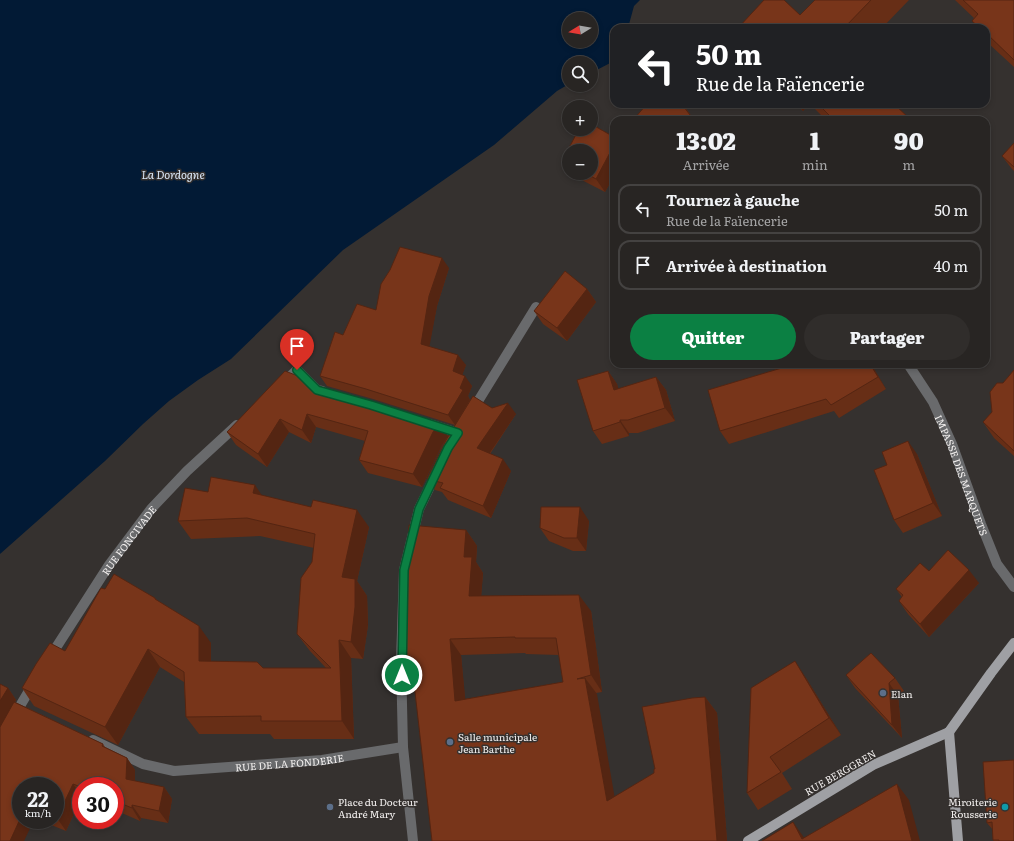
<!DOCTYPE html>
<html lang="fr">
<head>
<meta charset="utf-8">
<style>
  :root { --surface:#282523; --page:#302d2b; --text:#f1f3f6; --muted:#a5a5a6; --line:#444241; --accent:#0b8043 }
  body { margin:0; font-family:Literata,serif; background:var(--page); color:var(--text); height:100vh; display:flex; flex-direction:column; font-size:15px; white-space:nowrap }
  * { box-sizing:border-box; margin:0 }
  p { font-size:13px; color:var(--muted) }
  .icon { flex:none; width:22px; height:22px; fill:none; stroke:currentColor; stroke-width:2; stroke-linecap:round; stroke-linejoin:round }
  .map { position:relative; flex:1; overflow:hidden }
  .details { position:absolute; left:610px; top:116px; width:380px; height:252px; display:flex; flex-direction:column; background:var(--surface); border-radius:12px; box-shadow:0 2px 6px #0003,0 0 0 1px var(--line) }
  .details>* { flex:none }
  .hud { position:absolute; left:610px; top:24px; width:380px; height:84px; border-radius:12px; box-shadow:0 2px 6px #0003,0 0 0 1px var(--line); background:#202124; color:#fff; overflow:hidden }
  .needle { width:26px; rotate:259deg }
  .buttons { position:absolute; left:562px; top:12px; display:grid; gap:8px }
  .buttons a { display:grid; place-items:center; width:36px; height:36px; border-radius:50%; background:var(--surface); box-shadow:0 2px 6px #0003,0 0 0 1px var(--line); font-size:20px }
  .speed { position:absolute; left:12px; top:777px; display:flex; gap:8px; font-size:20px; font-weight:700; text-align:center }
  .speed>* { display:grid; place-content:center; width:52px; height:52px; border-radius:50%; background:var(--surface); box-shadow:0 2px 6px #0003,0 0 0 1px var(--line); line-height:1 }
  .speed small { font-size:10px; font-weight:400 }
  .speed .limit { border:6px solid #d22; background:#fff; color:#111 }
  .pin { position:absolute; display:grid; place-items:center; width:34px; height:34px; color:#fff; margin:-41px -17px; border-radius:50% 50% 50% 0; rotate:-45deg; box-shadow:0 0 4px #0007 }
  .pin .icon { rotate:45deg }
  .me { position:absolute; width:44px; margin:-22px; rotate:0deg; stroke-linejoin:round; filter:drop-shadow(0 0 3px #0008) }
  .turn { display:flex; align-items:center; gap:14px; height:84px; padding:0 20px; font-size:18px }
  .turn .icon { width:52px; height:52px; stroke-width:2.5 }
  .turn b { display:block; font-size:28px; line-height:34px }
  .eta { display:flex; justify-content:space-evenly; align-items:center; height:68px; text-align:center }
  .eta b { font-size:24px; font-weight:800; line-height:28px }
  .cta { display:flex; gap:8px; margin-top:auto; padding:8px 20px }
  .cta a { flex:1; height:46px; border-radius:24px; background:var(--accent); color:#fff; font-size:16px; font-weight:800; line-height:46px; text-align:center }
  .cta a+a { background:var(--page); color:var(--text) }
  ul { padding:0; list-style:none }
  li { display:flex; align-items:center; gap:12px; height:50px; margin:0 8px 6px; padding:0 12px; border:2px solid var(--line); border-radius:12px }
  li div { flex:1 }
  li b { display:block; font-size:15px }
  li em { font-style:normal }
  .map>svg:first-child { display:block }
</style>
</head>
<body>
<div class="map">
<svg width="1014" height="841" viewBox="0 0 1014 841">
  <rect width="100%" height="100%" fill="#35312f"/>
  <path fill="#021a35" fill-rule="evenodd" d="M0,0H640L634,6L628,28H614V61L591,73V63H569V84L557,91L494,145L343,250L231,359L198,380L169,401L143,424L105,461L0,554ZM569,19H591V41H569Z"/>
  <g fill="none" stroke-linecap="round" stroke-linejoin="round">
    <g stroke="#696a6c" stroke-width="10">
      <path id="s1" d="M908,364L933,402L952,444L981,524L997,564L1014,587"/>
      <polyline points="283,383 297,370 317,390 322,391"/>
      <polyline points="472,411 536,307"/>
      <polyline points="429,424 458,433"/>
      <path id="s2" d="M50,657L109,565L151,509L187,471L237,425"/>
      <path id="s3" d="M93,740L143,764L174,771L322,760L403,747"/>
      <polyline points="0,741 20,706 33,684"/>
      <polyline points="413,841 403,747 401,661 404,570 419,509 437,472"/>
    </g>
    <g stroke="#9fa0a4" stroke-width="10">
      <polyline points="949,732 991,673 1014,643"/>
      <polyline points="949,732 958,841"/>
      <polyline points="748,841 873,765 949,732"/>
    </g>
  </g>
  <g fill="#672e16" fill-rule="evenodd">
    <polygon points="815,0 909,0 882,28 738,28 800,15"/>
    <polygon points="955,0 1014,0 1014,67 988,43 986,40 986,28 978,28 972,21 974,18"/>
    <polygon points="796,104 809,104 803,111"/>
    <polygon points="810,104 894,104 911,120 826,120"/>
    <polygon points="685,107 694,120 633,120"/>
    <polygon points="591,124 614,137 614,176 605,192 572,175 570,173 591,173 591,151 569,151 569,171 562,161 579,129 591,129"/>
    <polygon points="1014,143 1014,171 1012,169 1002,156"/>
    <polygon points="449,268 437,306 429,346 466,365 462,375 472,386 468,396 470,400 492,408 516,414 490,454 511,471 491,518 448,500 442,492 435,490 427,479 445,440 442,445 422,487 368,473 359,460 365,441 316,427 311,443 289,432 267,467 236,445 227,432 306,383 439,424 448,436 455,425 373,399 327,386 320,376 343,335 376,310"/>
    <polygon points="587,289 596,302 567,341 543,324 534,311"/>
    <polygon points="871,364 886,389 839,418 834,411 729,444 720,431 836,368"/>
    <polygon points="1014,370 1014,456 994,438 983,422 992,412 1003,383"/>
    <polygon points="608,371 617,384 618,389 656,377 666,390 675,421 638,433 629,433 629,436 602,444 593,431"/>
    <polygon points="917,454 942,516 903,533 894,520"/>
    <polygon points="208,492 261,495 369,527 357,581 367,596 368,625 363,659 351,658 354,739 274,739 270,734 199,734 186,717 184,682 160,667 118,745 34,706 22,688 65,651 105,589 155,598 157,601 211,643 211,661 263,668 326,668 310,651 297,634 312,562 314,548 260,536 191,539 178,521"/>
    <polygon points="589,521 586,551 573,551 549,541 540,528"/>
    <path d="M466,530L477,546L476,562L483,573L481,596L591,611L602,692L596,693L614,797L654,773L655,769L705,697L717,713L727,841H432L413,668L405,657ZM525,653L526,654L559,655L563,682L465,699L461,655Z"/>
    <polygon points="929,571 979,583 929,637 908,614 899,601 902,597 896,589"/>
    <polygon points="846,675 895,678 904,691 898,696 902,738 855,688"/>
    <polygon points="806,678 841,735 782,773 792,789 758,810 747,793"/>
    <polygon points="8,688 16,700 15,702 103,744 105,747 127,758 135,770 135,781 164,787 172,799 168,823 141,818 140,821 115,810 115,786 81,786 81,798 66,831 39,820 55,820 55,786 21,786"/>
    <polygon points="1014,760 1014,841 994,841 993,840 993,830 987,823"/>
  </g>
  <g fill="#542512">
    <polygon points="798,104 809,104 803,111"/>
    <polygon points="614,145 614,176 605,192 596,179"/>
    <polygon points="442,258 449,268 437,306 428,354 421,344 429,296"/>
    <polygon points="587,289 596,302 567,341 557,328"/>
    <polygon points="458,355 466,365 460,381 453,371"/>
    <polygon points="870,364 871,364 886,389 878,377"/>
    <polygon points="608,371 617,384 623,403 614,390"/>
    <polygon points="465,376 472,386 468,396 470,400 455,425 448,415"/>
    <polygon points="656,377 666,390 675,421 665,408"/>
    <polygon points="508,403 516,414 485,460 477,448"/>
    <polygon points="307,414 316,427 311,443 302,430"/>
    <polygon points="280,419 289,432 267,467 258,454"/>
    <polygon points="620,420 629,433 629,436 620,422"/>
    <polygon points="439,424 448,436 442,445 422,487 413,474 433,432"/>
    <polygon points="908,441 917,454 942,516 933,503"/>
    <polygon points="503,459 511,471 491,518 483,506"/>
    <polygon points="255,485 267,503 253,493"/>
    <polygon points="580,507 589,521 586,551 577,538"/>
    <polygon points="357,510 369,527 357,581 367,596 368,625 363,659 351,642 342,577"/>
    <polygon points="466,530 477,546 476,562 483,573 480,612 469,596 464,557"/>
    <polygon points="969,570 979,583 929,637 920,624"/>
    <polygon points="579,595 591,611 602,692 591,675"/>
    <polygon points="199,626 211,643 211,679 199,661"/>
    <polygon points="450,639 461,655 467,717 455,701"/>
    <polygon points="339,640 351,658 354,739 342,721"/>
    <polygon points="148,649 160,667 118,745 105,727"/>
    <polygon points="795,661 806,678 841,735 829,718"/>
    <polygon points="585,678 597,694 618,817 607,801"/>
    <polygon points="889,683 898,696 902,738 892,725"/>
    <polygon points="8,688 16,700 0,728 0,701"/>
    <polygon points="705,697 717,713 727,841 717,841"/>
    <polygon points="127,758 135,770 135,791 126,779"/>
    <polygon points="73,784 81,795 81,798 66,831 57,818"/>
    <polygon points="897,784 909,800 920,841 912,841"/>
    <polygon points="164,787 172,799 168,823 159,811"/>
    <polygon points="132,805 141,818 140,821 132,808"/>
    <polygon points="21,817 21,820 34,820 24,841 10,841"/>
    <polygon points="793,822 805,839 803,841"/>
  </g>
  <g fill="#78351a" stroke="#542512" fill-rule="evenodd">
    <polygon points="764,0 784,0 800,15 815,0 871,0 844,28 738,28"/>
    <polygon points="963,0 1014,0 1014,60 986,33 986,28 980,28 972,21 978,14"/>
    <polygon points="647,104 683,104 685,107 684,107 693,119 693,120 633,120"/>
    <polygon points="818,104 894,104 911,120 834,120"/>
    <polygon points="591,124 614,137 614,145 596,179 585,173 591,173 591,151 569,151 569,165 562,161 579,129 591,129"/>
    <polygon points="1014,143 1014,167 1002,156"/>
    <polygon points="400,247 442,258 429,296 421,344 458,355 453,371 465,376 460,388 463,390 448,415 366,389 320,376 335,332 343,335 357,304 376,310 381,284 390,270"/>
    <polygon points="565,271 587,289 557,328 534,311"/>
    <polygon points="795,364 833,364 836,368 843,364 870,364 878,377 831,405 826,399 720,431 708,390"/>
    <polygon points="1014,370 1014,451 983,422 992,412 990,392 997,383 1003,383"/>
    <polygon points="285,371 298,376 306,383 360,398 439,424 433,432 413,474 359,460 368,431 307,414 302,430 280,419 258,454 227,432"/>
    <polygon points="608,371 614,390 656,377 665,408 628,420 620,420 620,422 593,431 577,380"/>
    <polygon points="473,396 492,408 508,403 477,448 503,459 483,506 440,488 443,483 427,479 446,440"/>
    <polygon points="908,441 933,503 894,520 874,470 887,465 882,452"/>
    <polygon points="211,477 255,485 253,493 311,507 313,500 357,510 342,577 355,579 355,607 351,642 339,640 342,721 261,721 261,716 186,717 184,672 148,649 105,727 22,688 36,664 50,643 65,651 101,588 105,589 114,574 155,598 155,599 199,626 199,661 257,662 263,668 331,668 297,634 301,578 312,562 315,534 247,518 178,521 185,488 208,492"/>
    <polygon points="541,507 580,507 577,538 564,538 540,528"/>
    <path d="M409,525L466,530L464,557H472L469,596L579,595L591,675L577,679L585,678L607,801L654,773V769H655L642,707L692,698L705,697L717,841H432L411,657H405L406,578ZM515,637V638H556L563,682L455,701L450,639Z"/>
    <polygon points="948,550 969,570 920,624 899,601 903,595 896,589 920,563 929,571"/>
    <polygon points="871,653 895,678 889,683 892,725 846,675"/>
    <polygon points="795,661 829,718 770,757 781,772 747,793 751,688"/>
    <polygon points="0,684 8,688 0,701"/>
    <polygon points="14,702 103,744 102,746 127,758 126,779 164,787 159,811 132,805 132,808 115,801 115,786 81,786 81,787 73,784 57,818 55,817 55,786 21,786 21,817 10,841 0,841 0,727"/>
    <polygon points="1014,760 1014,841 999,841 999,840 993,840 992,822 987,823 983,762"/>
    <polygon points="897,784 912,841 762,841 793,822 802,839"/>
  </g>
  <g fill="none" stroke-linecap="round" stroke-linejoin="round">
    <g stroke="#07532c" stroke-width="10">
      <polyline id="route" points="297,370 317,390 371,405 458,433 448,448 419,509 404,570 402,675"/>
    </g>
    <use href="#route" stroke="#0b8043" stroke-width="7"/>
  </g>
  <g fill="#5c6f8a" stroke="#35312f" stroke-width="1.5">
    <circle cx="883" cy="693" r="4"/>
    <circle cx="450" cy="742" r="4"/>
    <circle cx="330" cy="807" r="4"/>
  </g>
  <circle fill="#0f9aa8" stroke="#35312f" stroke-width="1.5" cx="1005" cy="807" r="4"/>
  <g text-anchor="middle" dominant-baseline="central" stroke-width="3" stroke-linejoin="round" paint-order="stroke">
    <g font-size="10" fill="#f3f0ef" stroke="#35312f">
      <text stroke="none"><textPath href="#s1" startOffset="124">IMPASSE DES MARQUETS</textPath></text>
      <text stroke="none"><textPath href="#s2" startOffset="141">RUE FONCIVADE</textPath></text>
      <text stroke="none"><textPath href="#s3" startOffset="203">RUE DE LA FONDERIE</textPath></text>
      <text transform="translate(840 772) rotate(-30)">RUE BERGGREN</text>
    </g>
    <g font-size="10" fill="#f3f0ef" stroke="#35312f" text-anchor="start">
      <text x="891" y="693">Elan</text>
      <text x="458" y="736">Salle municipale<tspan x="458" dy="12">Jean Barthe</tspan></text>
      <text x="338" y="801">Place du Docteur<tspan x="338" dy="12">André Mary</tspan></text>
      <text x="997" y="801" text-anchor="end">Miroiterie<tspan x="997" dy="12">Rousserie</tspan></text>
    </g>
    <g font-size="11" font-style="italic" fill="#d8e5f5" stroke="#35312f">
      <text x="173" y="174">La Dordogne</text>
    </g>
  </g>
</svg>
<div class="buttons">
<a><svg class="needle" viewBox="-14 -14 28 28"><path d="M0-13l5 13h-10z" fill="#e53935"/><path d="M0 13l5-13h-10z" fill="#a5a5a6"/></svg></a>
<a><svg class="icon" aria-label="search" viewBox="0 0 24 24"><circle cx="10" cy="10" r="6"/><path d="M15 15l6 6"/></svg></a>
<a>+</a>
<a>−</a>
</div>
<div class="speed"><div>22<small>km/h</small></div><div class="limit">30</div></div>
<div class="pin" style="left:297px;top:370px;background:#d93025"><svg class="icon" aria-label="arrive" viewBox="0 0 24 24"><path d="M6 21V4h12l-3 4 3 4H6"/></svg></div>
<svg class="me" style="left:402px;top:675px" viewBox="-20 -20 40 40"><circle r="17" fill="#0b8043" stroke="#fff" stroke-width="3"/><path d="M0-11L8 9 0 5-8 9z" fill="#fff"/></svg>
<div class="hud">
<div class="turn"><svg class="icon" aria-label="left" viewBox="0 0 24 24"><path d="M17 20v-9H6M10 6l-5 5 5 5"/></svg><div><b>50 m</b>Rue de la Faïencerie</div></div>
</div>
<section class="details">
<div class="eta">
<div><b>13:02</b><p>Arrivée</p></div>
<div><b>1</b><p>min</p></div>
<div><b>90</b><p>m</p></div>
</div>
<ul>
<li><svg class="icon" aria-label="left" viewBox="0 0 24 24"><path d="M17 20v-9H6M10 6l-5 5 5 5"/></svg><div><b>Tournez à gauche</b><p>Rue de la Faïencerie</p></div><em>50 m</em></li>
<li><svg class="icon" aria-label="arrive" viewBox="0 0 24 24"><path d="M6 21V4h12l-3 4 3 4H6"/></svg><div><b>Arrivée à destination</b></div><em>40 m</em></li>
</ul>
<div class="cta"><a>Quitter</a><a>Partager</a></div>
</section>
</div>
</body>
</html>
